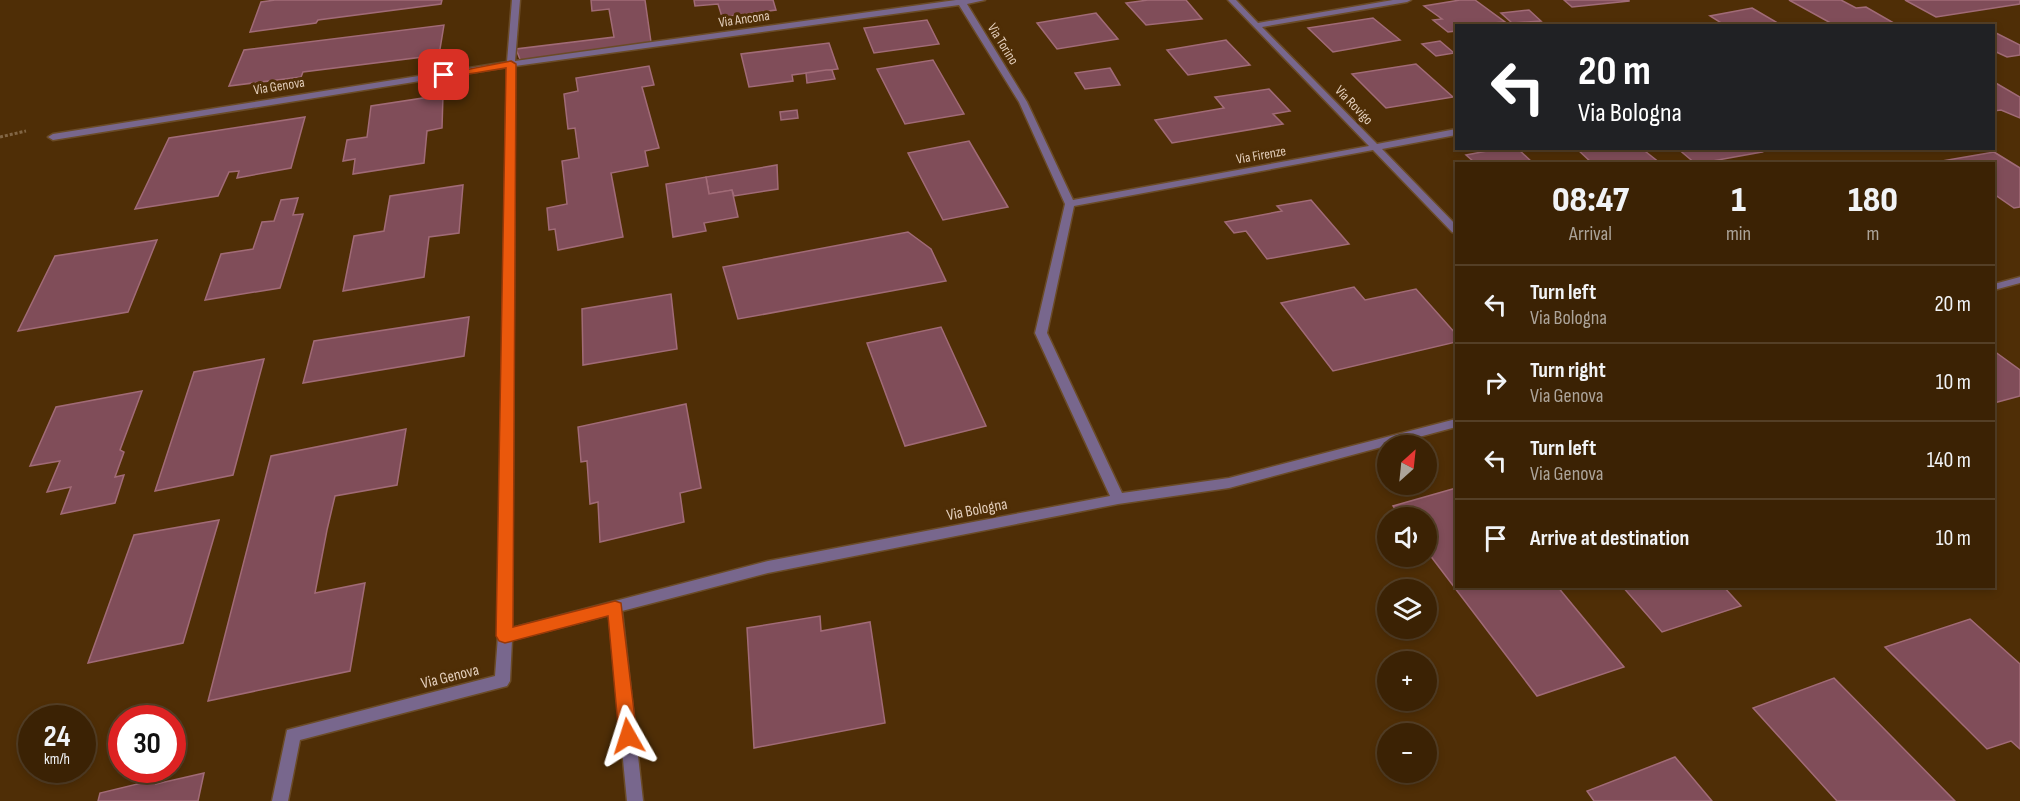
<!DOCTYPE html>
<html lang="en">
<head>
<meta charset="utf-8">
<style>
  :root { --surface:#3b2204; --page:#462f13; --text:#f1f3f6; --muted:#aca49a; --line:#543f26 }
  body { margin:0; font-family:"Sofia Sans Condensed",sans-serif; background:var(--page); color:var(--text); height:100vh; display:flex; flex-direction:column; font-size:22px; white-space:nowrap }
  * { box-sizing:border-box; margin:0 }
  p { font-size:20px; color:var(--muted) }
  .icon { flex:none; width:33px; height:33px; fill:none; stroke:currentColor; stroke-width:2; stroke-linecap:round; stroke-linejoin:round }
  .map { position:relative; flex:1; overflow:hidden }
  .drawer { position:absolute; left:1455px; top:162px; width:540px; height:426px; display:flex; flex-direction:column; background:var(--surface); border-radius:0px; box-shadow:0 3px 9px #0003,0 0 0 2px var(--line) }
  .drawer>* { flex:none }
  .hud { position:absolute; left:1455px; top:24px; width:540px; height:126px; border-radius:0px; box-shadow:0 3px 9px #0003,0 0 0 2px var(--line); background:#202124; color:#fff; overflow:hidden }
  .needle { width:39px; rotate:27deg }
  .controls { position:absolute; left:1377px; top:435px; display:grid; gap:12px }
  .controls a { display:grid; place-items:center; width:60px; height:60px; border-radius:50%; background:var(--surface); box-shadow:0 3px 9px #0003,0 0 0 2px var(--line); font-size:30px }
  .speed { position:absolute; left:18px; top:705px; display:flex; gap:12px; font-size:30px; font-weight:700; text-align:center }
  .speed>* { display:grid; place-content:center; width:78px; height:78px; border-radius:50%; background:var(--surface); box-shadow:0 3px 9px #0003,0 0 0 2px var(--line); line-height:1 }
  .speed small { font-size:15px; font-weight:400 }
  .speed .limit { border:9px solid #d22; background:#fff; color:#111 }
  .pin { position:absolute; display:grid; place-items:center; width:51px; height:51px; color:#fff; margin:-26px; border-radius:12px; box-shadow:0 3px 9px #0006 }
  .me { position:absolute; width:66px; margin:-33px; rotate:354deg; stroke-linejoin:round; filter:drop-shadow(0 0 4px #0008) }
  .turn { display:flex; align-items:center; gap:21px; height:126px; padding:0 24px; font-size:27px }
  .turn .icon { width:78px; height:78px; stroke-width:2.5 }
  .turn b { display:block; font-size:42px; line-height:51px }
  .eta { display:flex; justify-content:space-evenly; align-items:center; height:102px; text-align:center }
  .eta b { font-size:36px; font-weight:800; line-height:42px }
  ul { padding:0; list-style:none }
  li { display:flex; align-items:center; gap:18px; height:78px; padding:0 24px; border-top:2px solid var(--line) }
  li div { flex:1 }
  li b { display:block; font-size:22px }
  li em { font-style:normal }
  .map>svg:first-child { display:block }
</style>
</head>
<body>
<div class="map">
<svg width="2020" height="801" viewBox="0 0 2020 801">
  <rect width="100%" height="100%" fill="#4f2e06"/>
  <g fill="#804d59" stroke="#a16b77" stroke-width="1.5">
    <polygon points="275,0 442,0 441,4 318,20 316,23 250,32 261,2"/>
    <polygon points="591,0 645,0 651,42 521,62 516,49 614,37 609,9 592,11"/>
    <polygon points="694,0 773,0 776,10 722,17 718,4 695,6"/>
    <polygon points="1148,0 1186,0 1202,19 1146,25 1126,3"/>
    <polygon points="1460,0 1475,0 1505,22 1456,26 1456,31 1448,32 1433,20 1442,19 1424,6"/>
    <polygon points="1564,0 1629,0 1629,1 1572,7"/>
    <polygon points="1789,0 1841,0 1856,8 1866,7 1899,26 1836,26"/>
    <polygon points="1905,0 2020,0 2020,4 1936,17"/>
    <polygon points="1752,8 1783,26 1726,26 1710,16"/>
    <polygon points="1529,10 1541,21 1512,23 1501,13"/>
    <polygon points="1096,13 1118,39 1057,49 1037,23"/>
    <polygon points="1373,18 1400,40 1333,52 1308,28"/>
    <polygon points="927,20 939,44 874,53 864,28"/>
    <polygon points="444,25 439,55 303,72 301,77 229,86 244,50"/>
    <polygon points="1994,32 2020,45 2020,55 2007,57 1994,51"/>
    <polygon points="1226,40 1250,65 1188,75 1167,50"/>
    <polygon points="1440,41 1454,53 1436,56 1422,44"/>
    <polygon points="829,43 838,69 792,75 793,81 749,87 741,54"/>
    <polygon points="933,60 964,114 905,124 877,69"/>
    <polygon points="1416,64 1453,97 1386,108 1352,74"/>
    <polygon points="649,66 654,85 642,87 659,148 645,151 648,166 611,173 623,237 558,250 555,229 549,230 547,208 567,204 562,161 579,158 575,128 568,129 564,94 578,91 576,78"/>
    <polygon points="1110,68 1120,85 1085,89 1075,73"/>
    <polygon points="826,70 832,70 835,79 807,83 806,73"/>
    <polygon points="1994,82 2020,97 2020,118 2001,110 1994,111"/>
    <polygon points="1269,89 1290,111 1273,114 1283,124 1172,143 1155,120 1224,108 1215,97"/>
    <polygon points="443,95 442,128 427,131 424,163 353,174 355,159 343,161 347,140 367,137 371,106"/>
    <polygon points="797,110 798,118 781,120 780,112"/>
    <polygon points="305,117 291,168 237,178 239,171 229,172 218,196 135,209 169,138"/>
    <polygon points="969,141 1008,207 943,220 908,153"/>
    <polygon points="1503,148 1517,148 1534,164 1461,164 1474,162 1466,155"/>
    <polygon points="1576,148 1641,148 1660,163 1593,164"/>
    <polygon points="1677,148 1757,148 1762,152 1696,164"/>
    <polygon points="1994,152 2020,168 2020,207 2014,208 1994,194 1994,164 1945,164 1942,161"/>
    <polygon points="777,165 778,189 734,196 732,190 709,194 706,177"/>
    <polygon points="706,177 709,194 732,190 738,217 704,223 706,231 673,237 666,184"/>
    <polygon points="463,185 459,233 429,237 424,277 343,291 354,236 384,231 390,196"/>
    <polygon points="298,198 293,215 303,214 280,288 205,300 221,254 253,249 262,222 274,221 281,200"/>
    <polygon points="1311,200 1349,244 1267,259 1246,231 1234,233 1225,222 1282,211 1277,206"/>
    <polygon points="908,232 931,249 946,281 738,319 723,267"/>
    <polygon points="157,240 128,312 18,331 55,256"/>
    <polygon points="1354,287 1365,300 1416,289 1456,334 1456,342 1333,371 1281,303"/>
    <polygon points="671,294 677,349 583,365 582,309"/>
    <polygon points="469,317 464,356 303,383 314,341"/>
    <polygon points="941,327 986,426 905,446 867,343"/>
    <polygon points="1994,351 2020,370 2020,396 1994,403"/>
    <polygon points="264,359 233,475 155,491 194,372"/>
    <polygon points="142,391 120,450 124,452 115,477 124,475 115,503 61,514 71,487 47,492 60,461 30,466 56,407"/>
    <polygon points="686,404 701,488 680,493 684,522 600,542 598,502 590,504 587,461 581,462 578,427"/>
    <polygon points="406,429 397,485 335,496 327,530 315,593 365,583 350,671 208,701 271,456"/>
    <polygon points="1456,488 1456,586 1557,586 1624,667 1537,696 1426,550 1426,518 1402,518 1393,506"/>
    <polygon points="219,520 183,643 88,663 134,535"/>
    <polygon points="1622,586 1723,586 1741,606 1662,632"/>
    <polygon points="820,616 821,631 870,622 885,723 754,748 747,628"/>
    <polygon points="1970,619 2020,664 2020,749 2011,741 1987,749 1885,647"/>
    <polygon points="1834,678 1955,801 1837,801 1753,708"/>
    <polygon points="1675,757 1712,801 1594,801 1587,791"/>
    <polygon points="204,773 198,801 98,801 100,793 158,779 156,784"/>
  </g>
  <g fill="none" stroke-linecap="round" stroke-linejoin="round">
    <g stroke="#6a4b27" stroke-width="3">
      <g id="street">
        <path d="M512,0H520L515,61L956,0H985L967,4L1027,102L1073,200L1369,146L1228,0H1236L1258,23L1393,0H1411L1407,2L1262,27L1377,144L1456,129V135L1382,149L1456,225V233L1452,232L1373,150L1074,206L1047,333L1122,493L1229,478L1456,419V427L1229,488L1118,504L768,573L622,611L643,801H627L609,615L512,640L510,681L507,686L300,740L288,801H272L287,730L495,676L498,636L507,67L53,140L48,137L53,134L507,62ZM959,5L1019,102L1065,204L1035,333L1110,496L768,561L512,628L515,66Z"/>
        <polygon points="2020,277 2020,283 1994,290 1994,284"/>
      </g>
    </g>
    <polyline stroke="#826645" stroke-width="3" stroke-dasharray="3 2" stroke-linecap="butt" points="0,137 26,131"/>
    <use href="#street" fill="#78678d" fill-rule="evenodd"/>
  </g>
  <polygon fill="#ea580c" stroke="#983908" stroke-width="1.5" points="511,61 516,64 513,627 615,601 621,603 637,736 634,742 628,745 622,742 619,736 608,616 505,643 499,641 496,636 506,68 444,78 439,75"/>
  <g text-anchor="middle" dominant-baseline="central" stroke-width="6" stroke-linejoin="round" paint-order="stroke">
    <g font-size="14" fill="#e3cebb" stroke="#4f2e06">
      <text transform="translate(744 19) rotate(-8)">Via Ancona</text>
      <text transform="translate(1003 44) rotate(58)">Via Torino</text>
      <text transform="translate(279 86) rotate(-9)">Via Genova</text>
      <text transform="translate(1354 105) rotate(46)">Via Rovigo</text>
      <text transform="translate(1261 155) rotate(-10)">Via Firenze</text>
    </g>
    <g font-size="16" fill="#e3cebb" stroke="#4f2e06">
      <text transform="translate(977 510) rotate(-11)">Via Bologna</text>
      <text transform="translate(450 677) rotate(-14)">Via Genova</text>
    </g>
  </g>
</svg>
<div class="controls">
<a><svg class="needle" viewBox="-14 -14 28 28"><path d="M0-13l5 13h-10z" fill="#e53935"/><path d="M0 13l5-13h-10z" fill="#aca49a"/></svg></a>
<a><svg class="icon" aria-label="sound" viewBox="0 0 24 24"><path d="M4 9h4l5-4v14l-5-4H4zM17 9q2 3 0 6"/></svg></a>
<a><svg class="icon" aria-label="layers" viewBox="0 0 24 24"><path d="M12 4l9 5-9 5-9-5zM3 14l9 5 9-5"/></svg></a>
<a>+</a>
<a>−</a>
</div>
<div class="speed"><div>24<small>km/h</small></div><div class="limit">30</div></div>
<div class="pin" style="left:444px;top:75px;background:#d93025"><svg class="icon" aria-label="arrive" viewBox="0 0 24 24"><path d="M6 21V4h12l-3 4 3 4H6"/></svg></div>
<svg class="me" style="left:628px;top:736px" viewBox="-20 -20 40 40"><path d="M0-17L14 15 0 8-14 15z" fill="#ea580c" stroke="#fff" stroke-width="4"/></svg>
<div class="hud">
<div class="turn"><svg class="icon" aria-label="left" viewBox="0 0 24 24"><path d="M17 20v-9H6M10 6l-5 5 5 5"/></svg><div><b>20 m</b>Via Bologna</div></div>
</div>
<section class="drawer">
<div class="eta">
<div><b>08:47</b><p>Arrival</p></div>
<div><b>1</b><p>min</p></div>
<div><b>180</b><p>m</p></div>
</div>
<ul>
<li><svg class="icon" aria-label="left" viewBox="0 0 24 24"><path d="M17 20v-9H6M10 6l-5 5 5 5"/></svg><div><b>Turn left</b><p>Via Bologna</p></div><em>20 m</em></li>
<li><svg class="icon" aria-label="right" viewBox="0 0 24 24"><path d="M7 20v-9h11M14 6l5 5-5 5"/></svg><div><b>Turn right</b><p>Via Genova</p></div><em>10 m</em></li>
<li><svg class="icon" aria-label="left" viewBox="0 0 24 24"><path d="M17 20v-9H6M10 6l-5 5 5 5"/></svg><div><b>Turn left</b><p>Via Genova</p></div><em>140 m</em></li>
<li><svg class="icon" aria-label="arrive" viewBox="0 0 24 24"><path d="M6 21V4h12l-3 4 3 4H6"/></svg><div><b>Arrive at destination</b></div><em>10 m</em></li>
</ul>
</section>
</div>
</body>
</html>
